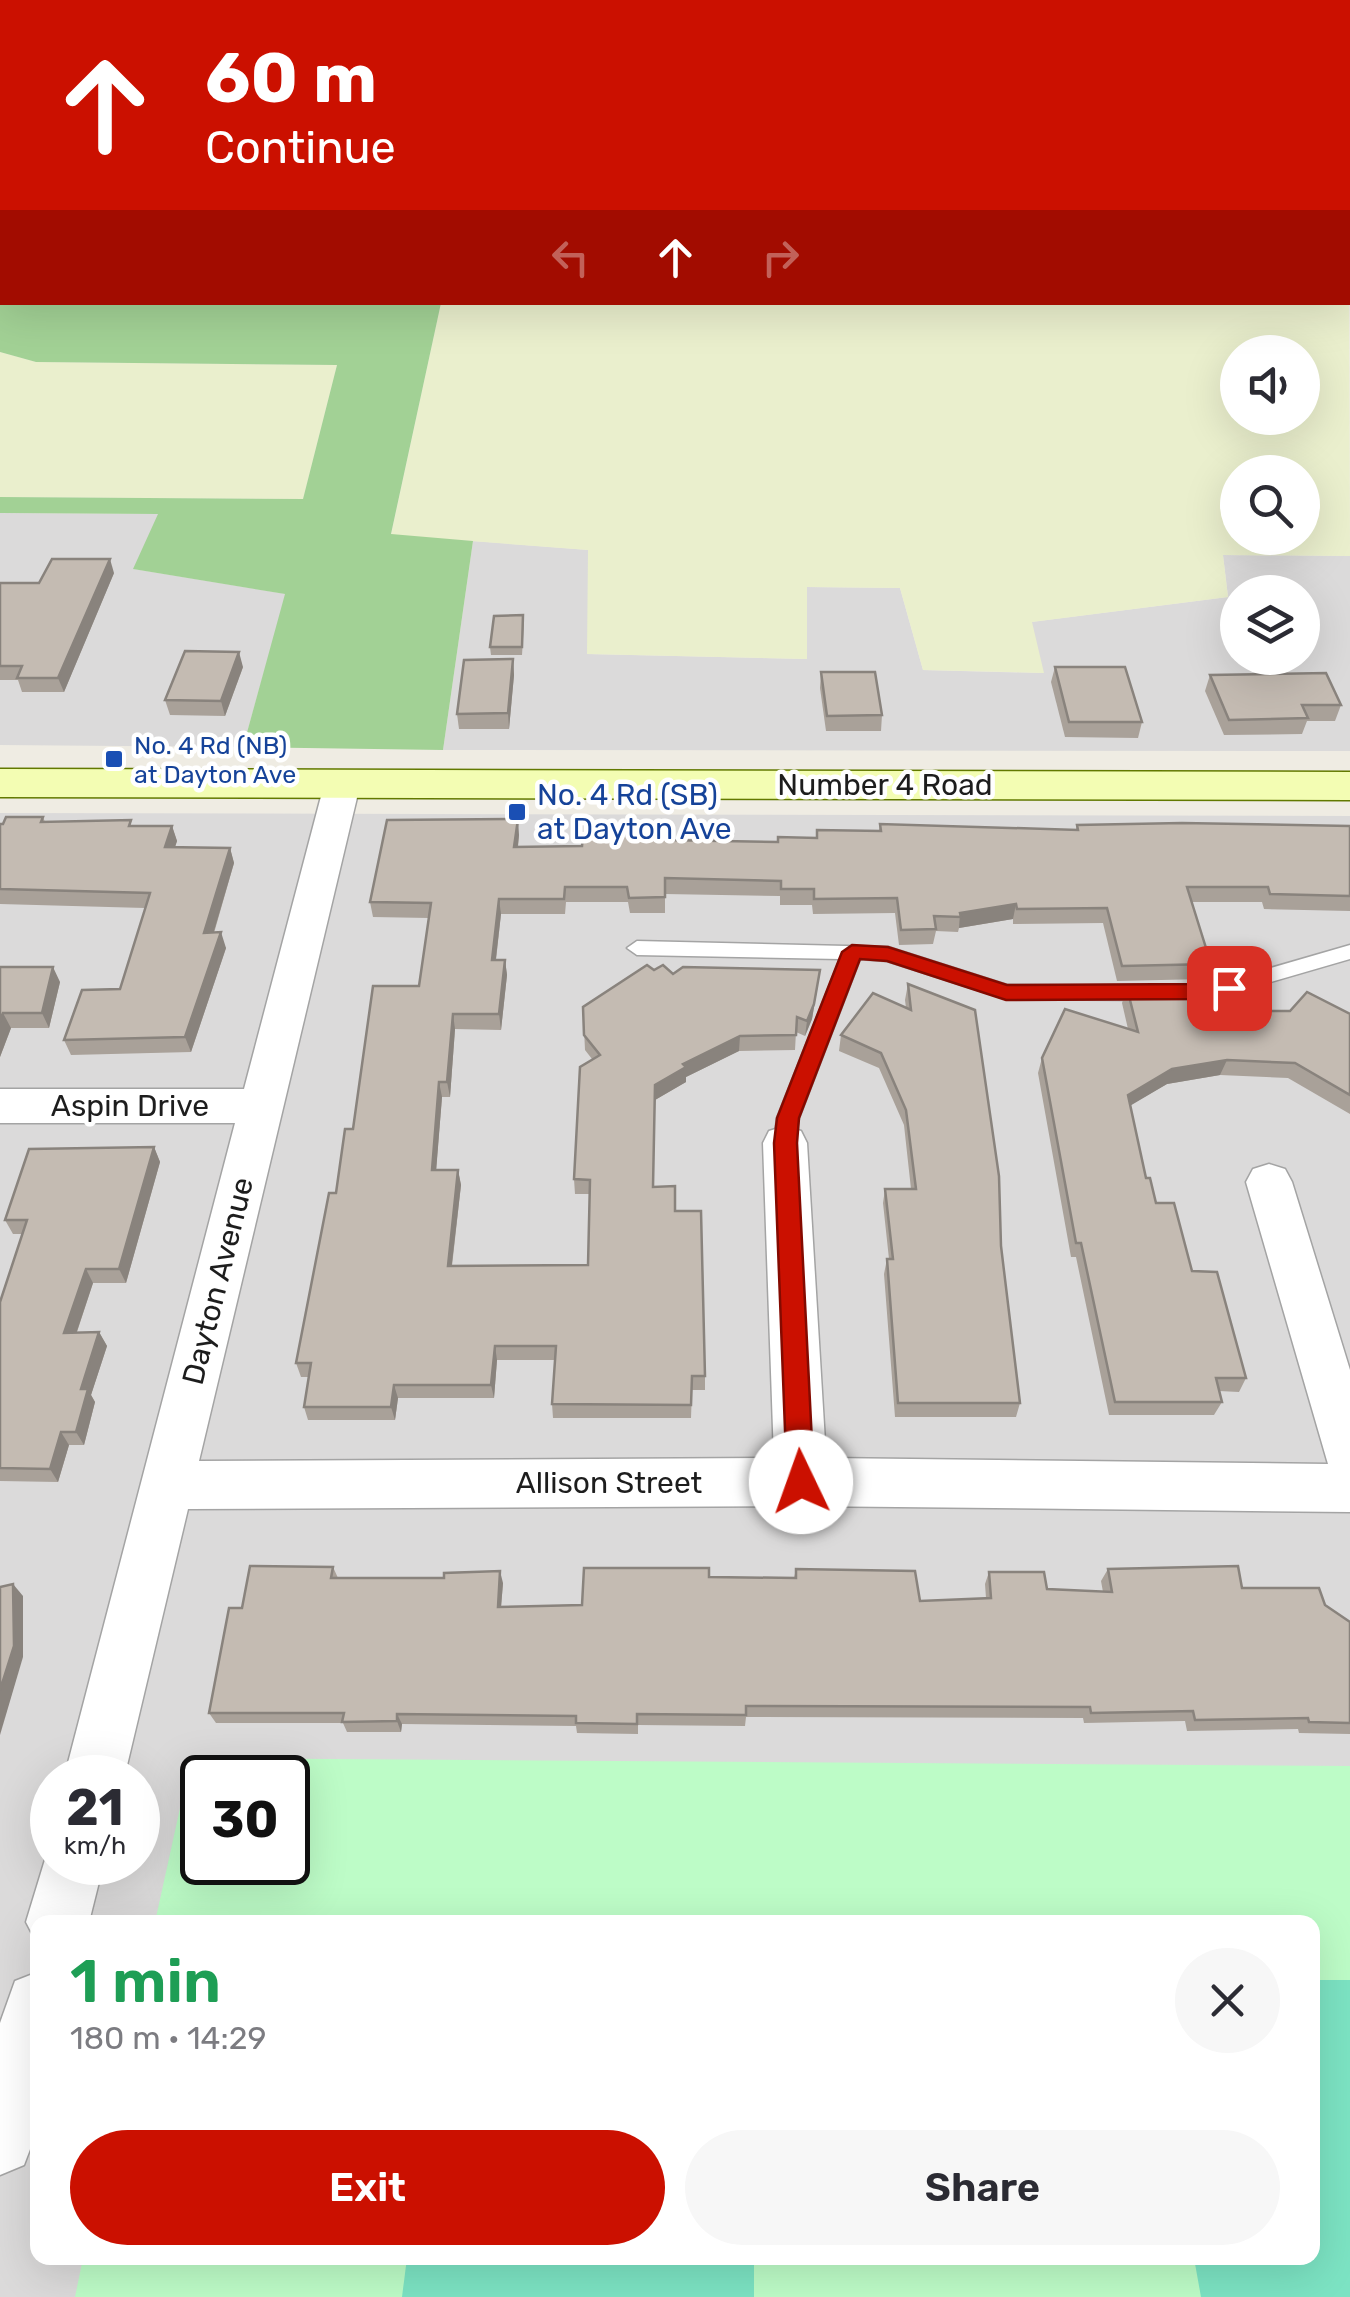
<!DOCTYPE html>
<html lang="en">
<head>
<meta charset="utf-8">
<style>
  :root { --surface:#fff; --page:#f7f7f7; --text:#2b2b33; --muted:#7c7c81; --accent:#cb1000 }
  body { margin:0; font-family:Rubik,sans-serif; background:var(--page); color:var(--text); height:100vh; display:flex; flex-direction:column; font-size:38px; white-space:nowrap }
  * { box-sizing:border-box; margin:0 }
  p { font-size:32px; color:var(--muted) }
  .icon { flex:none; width:55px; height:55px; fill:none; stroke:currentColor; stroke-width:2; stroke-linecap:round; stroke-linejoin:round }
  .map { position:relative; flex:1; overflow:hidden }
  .details { position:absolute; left:30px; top:1915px; width:1290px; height:350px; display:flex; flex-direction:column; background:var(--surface); border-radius:20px; box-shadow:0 10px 40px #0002 }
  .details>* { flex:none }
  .guide { position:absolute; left:0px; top:0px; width:1350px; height:305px; box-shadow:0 10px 40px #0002; background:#cb1000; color:#fff; overflow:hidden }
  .buttons { position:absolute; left:1220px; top:335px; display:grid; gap:20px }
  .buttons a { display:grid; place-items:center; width:100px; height:100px; border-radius:50%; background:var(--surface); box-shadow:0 10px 40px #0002; font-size:50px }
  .speed { position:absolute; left:30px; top:1755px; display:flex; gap:20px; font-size:50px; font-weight:700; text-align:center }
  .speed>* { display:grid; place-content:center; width:130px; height:130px; border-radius:50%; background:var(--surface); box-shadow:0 10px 40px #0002; line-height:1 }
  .speed small { font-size:25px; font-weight:400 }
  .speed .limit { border:5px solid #111; border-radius:15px; background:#fff; color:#111 }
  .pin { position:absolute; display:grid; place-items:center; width:85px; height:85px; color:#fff; margin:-42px; border-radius:20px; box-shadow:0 5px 15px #0006 }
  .me { position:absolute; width:110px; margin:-55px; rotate:357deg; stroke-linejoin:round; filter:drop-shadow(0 0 8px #0008) }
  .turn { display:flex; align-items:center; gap:35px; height:210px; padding:0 40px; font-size:45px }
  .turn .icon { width:130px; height:130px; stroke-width:2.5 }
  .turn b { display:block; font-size:70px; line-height:85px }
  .lanes { display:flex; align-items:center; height:95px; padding:0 40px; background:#0003; justify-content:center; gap:50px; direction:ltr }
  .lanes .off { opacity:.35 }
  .round { display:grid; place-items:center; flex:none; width:105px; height:105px; border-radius:52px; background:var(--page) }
  .overview { display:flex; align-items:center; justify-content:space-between; height:170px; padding:0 40px }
  h1 { font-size:60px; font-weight:600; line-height:75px; color:#1e9e55 }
  .primary-button { display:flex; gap:20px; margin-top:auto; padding:20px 40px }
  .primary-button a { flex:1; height:115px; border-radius:60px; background:var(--accent); color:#fff; font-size:40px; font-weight:600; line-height:115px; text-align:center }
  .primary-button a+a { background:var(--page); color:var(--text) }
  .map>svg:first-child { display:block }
</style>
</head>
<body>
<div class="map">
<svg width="1350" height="2297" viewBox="0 0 1350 2297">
  <rect width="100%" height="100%" fill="#efece3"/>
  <g fill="#dbdada" fill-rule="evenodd">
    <polygon points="0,513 159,514 134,569 286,594 243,747 0,745"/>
    <path d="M473,541L589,550L588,654L806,659L807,587L900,588L923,670L1043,673L1031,622L1228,597L1223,555L1350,556V751L443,750ZM1238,592H1302V658H1238Z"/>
    <path d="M0,813L1350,816V2297H0ZM52,1778H138V1862H52ZM202,1778H288V1862H202ZM38,1922H1312V2258H38Z"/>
  </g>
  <g fill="#eaefcd" fill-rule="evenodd">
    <polygon points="485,0 1350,0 1350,69 1348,2"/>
    <path d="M1348,95L1350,556L1223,555L1228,597L1032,622L1044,673L923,670L900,588L807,587V659L587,654L588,550L391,535L441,303L1348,302ZM1238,352H1302V418H1238ZM1238,472H1302V538H1238Z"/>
    <polygon points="0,352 36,362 337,365 303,499 0,497"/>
  </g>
  <g fill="#a2d195">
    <polygon points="0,0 485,0 2,2 2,190"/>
    <polygon points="0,242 2,302 441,303 391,534 473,541 443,750 243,747 285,594 133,569 158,514 0,513 0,497 303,499 337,365 36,362 0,352"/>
  </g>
  <path fill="#bdfcc7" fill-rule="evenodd" d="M191,1758L1350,1766V2297H75L83,2258H1312V1922H155ZM202,1778H288V1862H202Z"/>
  <g fill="#7ce3c3">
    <polygon points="1313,1980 1350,1980 1350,2297 1201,2297 1194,2258 1312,2258"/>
    <polygon points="407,2258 754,2258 754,2297 402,2297"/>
  </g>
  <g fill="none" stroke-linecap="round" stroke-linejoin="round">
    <g stroke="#a4a4a4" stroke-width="3">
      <g id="lane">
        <polygon points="637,941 888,947 1007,985 1153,986 1163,993 1153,1000 1006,999 887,961 860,959 799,1118 793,1149 777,1149 774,1143 777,1118 840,959 637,955 627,948"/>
        <polygon points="1350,945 1350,959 1229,994 1190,999 1180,992 1190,985 1229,980"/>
      </g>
    </g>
    <g stroke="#a4a4a4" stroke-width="3">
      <g id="street">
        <polygon points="342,774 355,777 360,785 199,1461 774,1458 763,1143 769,1131 785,1126 801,1131 807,1143 826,1458 1328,1464 1246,1182 1253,1169 1269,1164 1285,1169 1292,1182 1350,1370 1350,1512 801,1506 188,1509 124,1778 64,1778 235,1123 0,1123 0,1089 244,1089 324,785 329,777"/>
        <polygon points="51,1840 52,1862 104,1862 89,1922 38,1922 38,1945 26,1922"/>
        <polygon points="38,1972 38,2128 24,2165 0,2175 0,2023 15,1981"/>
      </g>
    </g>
    <g stroke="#627900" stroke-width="3">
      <polygon id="secondary" points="0,769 1350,772 1350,800 0,797"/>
    </g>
    <use href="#lane" fill="#fff" fill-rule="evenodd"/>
    <use href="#street" fill="#fff" fill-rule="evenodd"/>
    <use href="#secondary" fill="#f3fdb3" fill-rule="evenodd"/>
  </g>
  <g fill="#a9a199">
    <polygon points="114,573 64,692 22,692 18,680 0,680 0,583 39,583"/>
    <polygon points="524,623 522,655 491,655 490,647"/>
    <polygon points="513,659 514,675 509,729 459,729 457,714"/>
    <polygon points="243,667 225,716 170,715 165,700"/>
    <polygon points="1055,667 1142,722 1138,738 1065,737 1051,682"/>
    <polygon points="821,672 882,715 881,731 826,731 820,688"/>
    <polygon points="1210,675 1341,705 1335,721 1307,721 1302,734 1224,735 1205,691"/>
    <polygon points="43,817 45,822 133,826 172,826 177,841 175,847 230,848 234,863 214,933 226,948 191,1052 71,1055 64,1040 120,989 145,908 0,904 0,824"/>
    <polygon points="880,824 1076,830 1077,825 1350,826 1350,911 1264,909 1262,902 1192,902 1211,964 1205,979 1117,981 1103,923 1013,924 1013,919 959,928 958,932 936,931 933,944 899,945 895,913 813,914 812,905 780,905 780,896 665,894 665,913 630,913 628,902 566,902 565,914 501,914 496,960 505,960 507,975 501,1030 455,1029 450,1097 442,1097 436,1170 458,1170 461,1185 452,1266 588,1265 590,1194 575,1194 574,1179 592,1059 585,1050 583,1007 654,970 673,974 818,985 812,1019 805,1036 796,1032 795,1050 739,1051 686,1077 686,1082 655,1100 653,1187 675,1211 705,1376 705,1390 692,1390 691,1418 553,1418 552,1404 555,1360 497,1360 494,1398 398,1398 395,1420 308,1420 304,1407 309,1377 301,1377 296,1363 336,1193 353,1129 419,986 429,918 373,917 370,902 519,835 518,847 582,846 666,840 778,842 879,831"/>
    <polygon points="0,967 60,982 49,1028 11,1028 0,1057"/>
    <polygon points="908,984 1001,1246 1020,1403 1016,1417 895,1417 884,1274 887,1259 889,1259 883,1203 885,1189 911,1189 904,1125 879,1068 839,1051 841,1035 906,1008 905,1000"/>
    <polygon points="1127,988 1225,1011 1350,1014 1350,1114 1288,1078 1220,1075 1167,1084 1130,1105 1146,1178 1156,1203 1246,1378 1239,1392 1219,1391 1222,1402 1214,1415 1109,1415 1076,1257 1071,1257 1038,1073 1042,1058 1128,1029 1122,1003"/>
    <polygon points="154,1147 160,1162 126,1283 93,1283 77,1332 99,1332 107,1346 91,1395 95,1402 84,1445 69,1445 58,1482 0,1481 0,1302 22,1234 13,1234 5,1220"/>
    <polygon points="333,1567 338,1578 503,1583 501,1607 582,1605 709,1577 794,1578 796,1569 920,1601 986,1598 985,1584 989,1572 1047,1589 1103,1592 1101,1581 1108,1569 1242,1588 1325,1605 1350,1622 1350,1734 1299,1733 1298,1729 1187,1731 1185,1721 1084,1723 1083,1718 746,1717 745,1726 638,1725 638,1734 577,1733 576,1726 402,1724 401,1732 347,1732 343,1723 216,1723 209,1713 242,1608"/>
  </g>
  <g fill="#89837d">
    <polygon points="110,559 114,573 64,692 58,678"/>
    <polygon points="239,652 243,667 225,716 221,701"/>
    <polygon points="513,659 514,675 509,729 508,713"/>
    <polygon points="518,819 519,835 516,862 514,847"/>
    <polygon points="172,826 177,841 170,862 165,847"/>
    <polygon points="230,848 234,863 209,948 204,933"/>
    <polygon points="499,899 501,914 494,975 492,960"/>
    <polygon points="1016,904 1013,919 959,928 960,913"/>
    <polygon points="221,932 226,948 191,1052 185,1037"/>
    <polygon points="505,960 507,975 501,1030 499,1014"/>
    <polygon points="53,967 60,982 49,1028 42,1013"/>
    <polygon points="820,970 812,1019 805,1036 807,1021"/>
    <polygon points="3,1013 11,1028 0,1057 0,1022"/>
    <polygon points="453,1014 455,1029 450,1097 447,1082"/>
    <polygon points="740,1036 739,1051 686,1077 686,1082 655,1100 655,1085 683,1064"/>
    <polygon points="1227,1060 1220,1075 1167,1084 1123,1110 1128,1095 1172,1069"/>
    <polygon points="439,1082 442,1097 435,1185 432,1170"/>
    <polygon points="154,1147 160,1162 126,1283 119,1269"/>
    <polygon points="458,1170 461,1185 450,1280 448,1266"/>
    <polygon points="86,1269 93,1283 72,1346 64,1333"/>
    <polygon points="99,1332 107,1346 91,1395 95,1402 84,1445 76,1432 81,1389"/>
    <polygon points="495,1346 497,1360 494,1398 491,1385"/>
    <polygon points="394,1385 398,1398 395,1420 391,1407"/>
    <polygon points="61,1432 69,1445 58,1482 50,1469"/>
    <polygon points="500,1571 503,1583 500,1619 498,1607"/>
    <polygon points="13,1584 23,1596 23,1657 0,1735 0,1690"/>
    <polygon points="397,1714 402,1724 401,1732 397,1721"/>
  </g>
  <g fill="#c4bbb2" stroke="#89837d" stroke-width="2.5">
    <polygon points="52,559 110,559 58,678 17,678 22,666 0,666 0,583 39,583"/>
    <polygon points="523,615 522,647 490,647 494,616"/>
    <polygon points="185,651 239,652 221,701 165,700"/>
    <polygon points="513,659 508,713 457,714 464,660"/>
    <polygon points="1055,667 1125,667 1142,722 1069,722"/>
    <polygon points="821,672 875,672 882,715 827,716"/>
    <polygon points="1326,673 1341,705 1302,705 1308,718 1229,720 1210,675"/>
    <polygon points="6,817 43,817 41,822 131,820 129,826 172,826 165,847 230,848 204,933 221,932 185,1037 64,1040 82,990 120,989 150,893 0,889 0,824 3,824"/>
    <polygon points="518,819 514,847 582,846 583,835 667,834 666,840 778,842 778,837 817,838 817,830 881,831 880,824 1078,830 1077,825 1182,823 1350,826 1350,896 1270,894 1268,887 1187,887 1211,964 1122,966 1107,908 1017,909 1016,904 960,913 961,917 934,916 936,929 901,930 897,898 814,899 814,889 781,889 781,881 665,878 665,897 629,898 627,887 565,887 564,899 499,899 492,960 505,960 499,1014 453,1014 447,1082 439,1082 432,1170 458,1170 448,1266 588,1265 590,1180 574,1179 580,1067 600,1055 584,1035 583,1007 647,965 654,970 663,965 673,974 683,967 820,970 814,1004 807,1021 797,1017 796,1035 740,1036 683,1064 686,1067 655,1085 653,1187 675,1186 675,1211 701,1211 705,1376 692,1376 691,1405 552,1404 556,1346 495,1346 491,1385 394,1385 391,1407 304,1407 311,1363 296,1363 329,1193 336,1193 345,1129 353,1129 373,986 419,986 431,903 370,902 387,820"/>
    <polygon points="0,967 53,967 42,1013 3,1013 0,1022"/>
    <polygon points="908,984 975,1010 999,1176 1001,1246 1020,1403 898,1403 887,1259 893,1259 885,1189 916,1189 906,1110 881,1053 841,1035 873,993 911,1010"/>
    <polygon points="1218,986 1225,1011 1290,1011 1307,992 1350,1014 1350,1095 1295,1063 1227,1060 1172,1069 1128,1095 1146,1178 1150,1178 1156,1203 1174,1203 1192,1271 1217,1272 1246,1378 1216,1378 1222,1402 1115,1402 1081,1243 1076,1243 1042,1058 1065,1009 1138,1032 1127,988"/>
    <polygon points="154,1147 119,1269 86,1269 64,1333 99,1332 81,1389 88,1389 76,1432 61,1432 50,1469 0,1468 0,1302 27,1220 5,1220 29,1149"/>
    <polygon points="250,1566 333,1567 331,1578 444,1578 444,1573 500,1571 498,1607 582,1605 584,1568 709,1568 709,1577 796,1578 796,1569 915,1571 920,1601 991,1598 989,1572 1044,1572 1047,1589 1112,1592 1108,1569 1238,1566 1242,1588 1319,1588 1325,1605 1350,1622 1350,1723 1309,1722 1308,1718 1195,1720 1193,1711 1091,1713 1090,1707 746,1706 746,1715 637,1714 637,1724 576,1723 576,1716 397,1714 397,1721 342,1722 344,1713 209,1713 229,1608 242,1608"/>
    <polygon points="13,1584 14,1646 0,1690 0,1587"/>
  </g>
  <polygon fill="#cb1000" stroke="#840a00" stroke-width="2.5" points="852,945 888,947 1007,985 1200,984 1229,980 1240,988 1229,995 1200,999 1006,1000 887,961 860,959 799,1118 797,1143 814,1482 810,1491 801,1494 791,1491 787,1482 774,1143 777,1118 842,952"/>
  <g fill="#1a4fb4" stroke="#fff" stroke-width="4">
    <rect x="104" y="749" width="20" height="20" rx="5"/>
    <rect x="507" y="802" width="20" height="20" rx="5"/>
  </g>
  <g text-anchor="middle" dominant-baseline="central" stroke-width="9" stroke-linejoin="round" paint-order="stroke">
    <g font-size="25" fill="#164399" stroke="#fff" text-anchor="start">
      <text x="134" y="745">No. 4 Rd (NB)<tspan x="134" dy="29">at Dayton Ave</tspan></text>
    </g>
    <g font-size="30" fill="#1d1d1d" stroke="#fff">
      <text x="885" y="785">Number 4 Road</text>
      <text x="130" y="1106">Aspin Drive</text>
      <text transform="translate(218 1281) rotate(-76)">Dayton Avenue</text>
      <text x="609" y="1483">Allison Street</text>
    </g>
    <g font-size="30" fill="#164399" stroke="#fff" text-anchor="start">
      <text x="537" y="795">No. 4 Rd (SB)<tspan x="537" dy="34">at Dayton Ave</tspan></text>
    </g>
  </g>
</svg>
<div class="buttons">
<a><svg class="icon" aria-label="sound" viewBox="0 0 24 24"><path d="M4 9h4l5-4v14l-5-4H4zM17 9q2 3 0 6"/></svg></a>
<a><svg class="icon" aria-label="search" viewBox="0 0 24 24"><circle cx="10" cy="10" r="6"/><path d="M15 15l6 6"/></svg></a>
<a><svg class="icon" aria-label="layers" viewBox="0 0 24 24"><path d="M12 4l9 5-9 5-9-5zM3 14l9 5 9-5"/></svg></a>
</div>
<div class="speed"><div>21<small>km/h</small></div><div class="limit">30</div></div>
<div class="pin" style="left:1229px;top:988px;background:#d93025"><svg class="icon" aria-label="arrive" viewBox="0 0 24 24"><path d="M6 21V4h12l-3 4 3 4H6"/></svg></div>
<svg class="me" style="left:801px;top:1482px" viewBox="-20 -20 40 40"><circle r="19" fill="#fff"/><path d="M0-13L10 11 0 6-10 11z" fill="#cb1000"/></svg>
<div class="guide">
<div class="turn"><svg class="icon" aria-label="ahead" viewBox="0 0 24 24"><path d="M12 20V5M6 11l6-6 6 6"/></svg><div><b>60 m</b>Continue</div></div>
<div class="lanes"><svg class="icon off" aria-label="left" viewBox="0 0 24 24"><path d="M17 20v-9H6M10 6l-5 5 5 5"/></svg><svg class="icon" aria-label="ahead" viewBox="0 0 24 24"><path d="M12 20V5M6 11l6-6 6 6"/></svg><svg class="icon off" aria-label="right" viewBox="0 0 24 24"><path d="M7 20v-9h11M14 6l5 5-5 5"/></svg></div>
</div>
<section class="details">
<div class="overview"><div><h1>1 min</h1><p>180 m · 14:29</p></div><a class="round"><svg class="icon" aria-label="close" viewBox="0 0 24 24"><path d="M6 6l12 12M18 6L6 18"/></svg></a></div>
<div class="primary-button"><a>Exit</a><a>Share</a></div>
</section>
</div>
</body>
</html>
